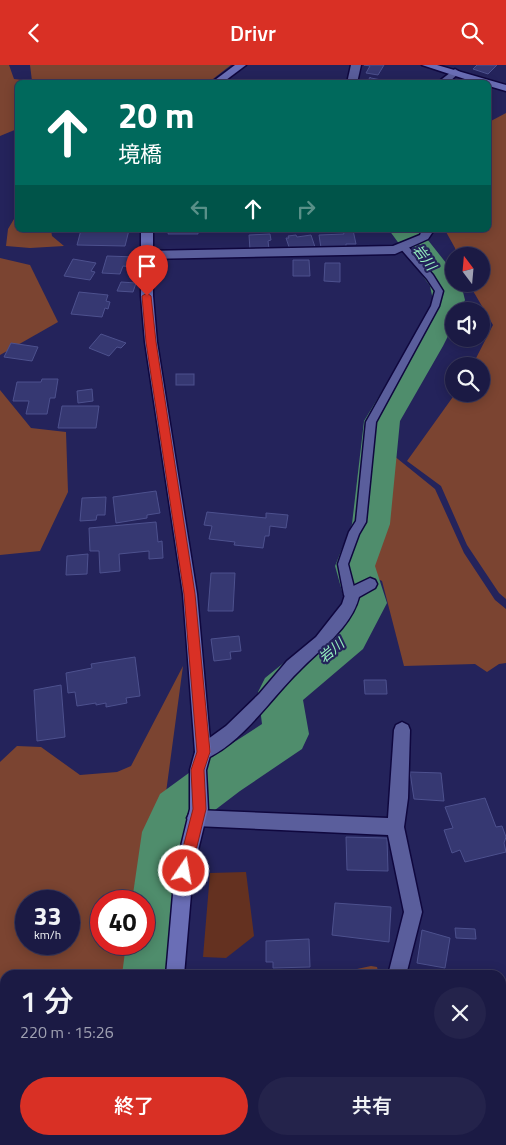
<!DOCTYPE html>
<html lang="ja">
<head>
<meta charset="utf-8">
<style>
  :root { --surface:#1b1a44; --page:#24234b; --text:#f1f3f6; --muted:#a0a1b2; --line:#39385d; --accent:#d93025 }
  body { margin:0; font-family:"Titillium Web","Noto Sans JP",sans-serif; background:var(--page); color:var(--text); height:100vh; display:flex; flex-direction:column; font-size:19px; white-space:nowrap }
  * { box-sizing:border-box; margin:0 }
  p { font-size:16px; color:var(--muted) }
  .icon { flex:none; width:28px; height:28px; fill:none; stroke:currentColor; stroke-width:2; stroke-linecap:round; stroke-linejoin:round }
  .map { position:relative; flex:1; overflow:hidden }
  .drawer { position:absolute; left:0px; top:905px; width:506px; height:175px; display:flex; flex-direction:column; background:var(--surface); border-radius:15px 15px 0 0; box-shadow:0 2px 12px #0003,0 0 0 1px var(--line) }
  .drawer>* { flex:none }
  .top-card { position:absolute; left:15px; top:15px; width:476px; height:152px; border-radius:8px; box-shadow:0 2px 12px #0003,0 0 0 1px var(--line); background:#00695c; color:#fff; overflow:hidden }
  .needle { width:32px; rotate:344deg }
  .controls { position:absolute; left:445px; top:182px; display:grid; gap:10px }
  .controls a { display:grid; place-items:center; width:45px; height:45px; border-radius:50%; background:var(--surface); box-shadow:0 2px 12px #0003,0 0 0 1px var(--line); font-size:25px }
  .speed { position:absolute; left:15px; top:825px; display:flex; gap:10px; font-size:25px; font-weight:700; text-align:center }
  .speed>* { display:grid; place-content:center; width:65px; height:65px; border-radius:50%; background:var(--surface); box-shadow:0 2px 12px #0003,0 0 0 1px var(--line); line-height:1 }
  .speed small { font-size:12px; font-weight:400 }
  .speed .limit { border:8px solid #d22; background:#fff; color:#111 }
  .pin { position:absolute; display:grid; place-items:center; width:42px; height:42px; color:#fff; margin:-51px -21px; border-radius:50% 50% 50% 0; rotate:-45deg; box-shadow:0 0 5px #0007 }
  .pin .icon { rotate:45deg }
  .me { position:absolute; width:55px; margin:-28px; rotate:12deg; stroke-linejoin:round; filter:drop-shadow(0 0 4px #0008) }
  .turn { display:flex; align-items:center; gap:18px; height:105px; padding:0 20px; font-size:22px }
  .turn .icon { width:65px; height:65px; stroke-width:2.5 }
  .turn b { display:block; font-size:35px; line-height:42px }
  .lanes { display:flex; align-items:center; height:48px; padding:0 20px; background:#0003; justify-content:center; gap:25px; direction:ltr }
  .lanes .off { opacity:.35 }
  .round { display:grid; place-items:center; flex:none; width:52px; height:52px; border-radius:26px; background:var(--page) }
  .overview { display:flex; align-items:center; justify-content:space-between; height:85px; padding:0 20px }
  h1 { font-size:30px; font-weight:600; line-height:38px }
  .action { display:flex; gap:10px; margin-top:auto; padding:10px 20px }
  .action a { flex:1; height:58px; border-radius:30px; background:var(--accent); color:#fff; font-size:20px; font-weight:600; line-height:58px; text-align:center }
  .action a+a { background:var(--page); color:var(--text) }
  header { display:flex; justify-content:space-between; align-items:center; height:65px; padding:0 20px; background:var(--accent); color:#fff; font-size:22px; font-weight:600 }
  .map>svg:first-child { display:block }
</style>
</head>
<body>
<header><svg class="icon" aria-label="back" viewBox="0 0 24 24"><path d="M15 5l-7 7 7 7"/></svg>Drivr<svg class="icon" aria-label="search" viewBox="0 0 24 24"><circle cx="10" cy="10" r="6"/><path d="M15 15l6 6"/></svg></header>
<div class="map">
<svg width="506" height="1080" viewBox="0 0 506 1080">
  <rect width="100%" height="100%" fill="#24235b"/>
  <polygon fill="#643120" points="246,807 254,871 226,893 203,892 210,808"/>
  <g fill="#7b4431" fill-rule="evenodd">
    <polygon points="0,0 9,0 14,14 32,16 30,0 231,0 209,17 18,18 17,64 0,71"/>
    <polygon points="506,48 506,534 499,528 467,480 441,421 407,396 455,329 481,329 481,301 472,301 493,260 469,219 481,219 481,191 457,191 455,183 445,165 489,165 489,57"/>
    <polygon points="17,149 18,165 51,165 52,171 64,181 30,183 6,181 8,164"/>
    <polygon points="0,193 30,200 58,257 0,290"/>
    <polygon points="0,325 31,363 66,367 68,427 40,486 0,490"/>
    <polygon points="388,386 435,424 464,488 495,535 506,544 506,598 499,599 487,607 475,599 404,601 382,516 368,509 365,496 382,456"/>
    <path d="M183,601L165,735L144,856V836H101V879H140L134,910H5V1075H60V1080H0V697L17,681L41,682L80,710L117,707L131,701ZM26,836H69V879H26Z"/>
    <polygon points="371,901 377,902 379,910 329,910"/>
    <polygon points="501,929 506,932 506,1034 501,1025"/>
  </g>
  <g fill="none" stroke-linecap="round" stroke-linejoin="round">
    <g fill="#4f8d6c" fill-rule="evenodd">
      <polygon points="389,165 420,165 454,208 454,219 461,219 465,235 460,246 454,246 454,259 443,281 400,356 390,459 375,501 387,538 363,584 303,635 309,669 302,684 240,726 194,761 190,770 174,910 122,910 126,879 144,879 144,836 132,836 142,767 160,729 208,694 262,659 258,627 265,613 333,558 345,537 335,501 352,459 364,356 410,280 433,235 430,221"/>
      <polygon points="71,1075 128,1075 126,1080 69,1080"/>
    </g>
  </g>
  <g fill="#363872" stroke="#4d518e">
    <polygon points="364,0 384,0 378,10 366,8 370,1"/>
    <polygon points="477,0 497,0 488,9 473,4"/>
    <polygon points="370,12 371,13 397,18 367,18"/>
    <polygon points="81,165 129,165 125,181 77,180"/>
    <polygon points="169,165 198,165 198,169 168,169"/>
    <rect x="210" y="165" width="29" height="2"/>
    <polygon points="353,165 356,179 346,179 346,182 321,183 319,170 344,169 343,166"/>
    <polygon points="270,169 271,175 268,176 269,184 250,185 249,170"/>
    <polygon points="296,170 297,172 311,170 315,182 290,185 286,173 289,173 288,171"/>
    <polygon points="107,191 136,192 133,202 123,201 120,209 102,208"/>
    <polygon points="73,194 96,198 91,206 95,207 90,215 64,211"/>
    <polygon points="293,195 309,195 310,211 293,211"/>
    <polygon points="325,198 340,198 340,217 324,216"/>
    <polygon points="121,217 136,218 133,227 117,226"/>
    <polygon points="79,227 108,230 106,236 110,237 108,244 105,243 102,252 71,249"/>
    <polygon points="101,269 126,278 121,283 117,282 109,291 89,283"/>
    <polygon points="11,278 38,282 32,296 4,292"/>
    <rect x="176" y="309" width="18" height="11"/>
    <polygon points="42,314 58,314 55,333 50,333 47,349 26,349 29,336 13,336 17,317 41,317"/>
    <polygon points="92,324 93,336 78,338 77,326"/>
    <polygon points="62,341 99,341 96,363 58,363"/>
    <polygon points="156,426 160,448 147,450 147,453 116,458 113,432"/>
    <polygon points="106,432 105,450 97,450 96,455 80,456 82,433"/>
    <polygon points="207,447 266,453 266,448 288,450 286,463 270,461 269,471 265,471 263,483 234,480 235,477 209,474 212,461 204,460"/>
    <polygon points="156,457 158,477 162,476 163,493 149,494 149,486 119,489 120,506 100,508 99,486 90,486 89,463"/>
    <polygon points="88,489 87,509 66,510 67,491"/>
    <polygon points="211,508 235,508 233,546 208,546"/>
    <polygon points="239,571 241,586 230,587 231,594 214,596 211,574"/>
    <polygon points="135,592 140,631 126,633 127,638 106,642 106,638 96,640 96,638 77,641 75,627 68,628 66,608 92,603 91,599"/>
    <polygon points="364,615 386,615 387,629 365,629"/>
    <polygon points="61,620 65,672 37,676 34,625"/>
    <polygon points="410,707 441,708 444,736 414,734"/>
    <polygon points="485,733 496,762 502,761 506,772 504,778 506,787 465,797 460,785 452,788 444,765 453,763 445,742"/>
    <polygon points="346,772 387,773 388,806 347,805"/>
    <polygon points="335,838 391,842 389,877 332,870"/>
    <polygon points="455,863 475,864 476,874 456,873"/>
    <polygon points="422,865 450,873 445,903 417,898"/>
    <polygon points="309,874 310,902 273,903 273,897 266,897 266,876"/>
    <polygon points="501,1070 506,1074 506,1080 447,1080 450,1075 501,1075"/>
    <polygon points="384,1075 427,1075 424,1080 382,1080"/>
  </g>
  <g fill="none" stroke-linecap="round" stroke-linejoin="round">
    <g stroke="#0f073e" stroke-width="3">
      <polygon id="lane" points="403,178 406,179 433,210 443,226 439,241 376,357 366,457 359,469 348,499 356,530 354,533 346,533 344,530 338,499 349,467 356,456 366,357 431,241 435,226 427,214 400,183 399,181"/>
    </g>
    <g stroke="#0f073e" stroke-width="3">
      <g id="street">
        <polygon points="351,0 361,0 357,18 347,18"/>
        <polygon points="455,4 460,7 448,18 437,18"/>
        <polygon points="422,165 434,165 428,174 395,189 146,194 140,190 146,186 393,181 420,170"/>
        <path d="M370,513L375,515L377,519L375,523L359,532C351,563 320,584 299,606C271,633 241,680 203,695L197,692L195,687L197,682L226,661L259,629L287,596L316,572L342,539L347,524Z"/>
        <polygon points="402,657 408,660 410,665 408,733 404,762 422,847 406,910 388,910 404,847 388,770 196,761 190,759 187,753 190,747 196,745 388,753 394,665 396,660"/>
        <polygon points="362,1075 382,1075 380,1080 360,1080"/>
      </g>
    </g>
    <g stroke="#0f073e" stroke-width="3">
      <g id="secondary">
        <polygon points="235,0 246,0 222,18 211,18"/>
        <polygon points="422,0 437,0 506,20 506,26 489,21 489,18 477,18"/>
        <polygon points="141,165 153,165 153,231 157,277 197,529 211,687 206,705 208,744 193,806 184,910 166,910 175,806 190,744 190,705 195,687 183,529 145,277 141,231"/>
        <polygon points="150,1075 170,1075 169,1080 149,1080"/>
      </g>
    </g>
    <use href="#lane" fill="#5a5e9c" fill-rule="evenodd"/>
    <use href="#street" fill="#5a5e9c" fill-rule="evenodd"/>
    <use href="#secondary" fill="#6a6eb6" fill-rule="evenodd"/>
  </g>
  <polygon fill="#d93025" stroke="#8d1f18" points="147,228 151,231 156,277 195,529 210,687 204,705 206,744 191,806 189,811 184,813 179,811 177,806 193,744 191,705 197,687 184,529 146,277 142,231"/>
  <g text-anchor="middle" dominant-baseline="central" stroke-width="4.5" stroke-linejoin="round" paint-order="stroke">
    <g font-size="14" font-style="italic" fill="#95f0be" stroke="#24235b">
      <text transform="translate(425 192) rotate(53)">岩川</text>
      <text transform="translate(331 585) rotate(-40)">岩川</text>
    </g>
  </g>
</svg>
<div class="controls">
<a><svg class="needle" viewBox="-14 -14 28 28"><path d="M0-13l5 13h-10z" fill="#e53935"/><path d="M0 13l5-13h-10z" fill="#a0a1b2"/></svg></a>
<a><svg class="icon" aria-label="sound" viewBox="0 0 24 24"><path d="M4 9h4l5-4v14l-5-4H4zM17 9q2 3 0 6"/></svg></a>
<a><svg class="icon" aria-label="search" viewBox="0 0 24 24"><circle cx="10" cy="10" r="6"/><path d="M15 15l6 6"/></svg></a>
</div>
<div class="speed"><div>33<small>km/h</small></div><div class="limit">40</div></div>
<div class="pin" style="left:147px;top:231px;background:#d93025"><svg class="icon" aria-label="arrive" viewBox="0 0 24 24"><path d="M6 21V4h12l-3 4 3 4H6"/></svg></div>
<svg class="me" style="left:184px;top:806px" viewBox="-20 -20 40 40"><circle r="17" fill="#d93025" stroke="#fff" stroke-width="3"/><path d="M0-11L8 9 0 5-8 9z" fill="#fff"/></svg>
<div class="top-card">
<div class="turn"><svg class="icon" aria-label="ahead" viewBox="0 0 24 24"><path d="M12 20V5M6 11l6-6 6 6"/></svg><div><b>20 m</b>境橋</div></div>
<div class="lanes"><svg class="icon off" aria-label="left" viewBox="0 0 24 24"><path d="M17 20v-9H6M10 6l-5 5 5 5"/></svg><svg class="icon" aria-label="ahead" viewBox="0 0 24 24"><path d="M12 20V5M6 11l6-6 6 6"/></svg><svg class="icon off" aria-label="right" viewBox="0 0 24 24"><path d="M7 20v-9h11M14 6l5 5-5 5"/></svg></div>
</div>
<section class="drawer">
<div class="overview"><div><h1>1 分</h1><p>220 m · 15:26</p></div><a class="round"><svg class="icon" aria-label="close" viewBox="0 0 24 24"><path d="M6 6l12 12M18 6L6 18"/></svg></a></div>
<div class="action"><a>終了</a><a>共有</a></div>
</section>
</div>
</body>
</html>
